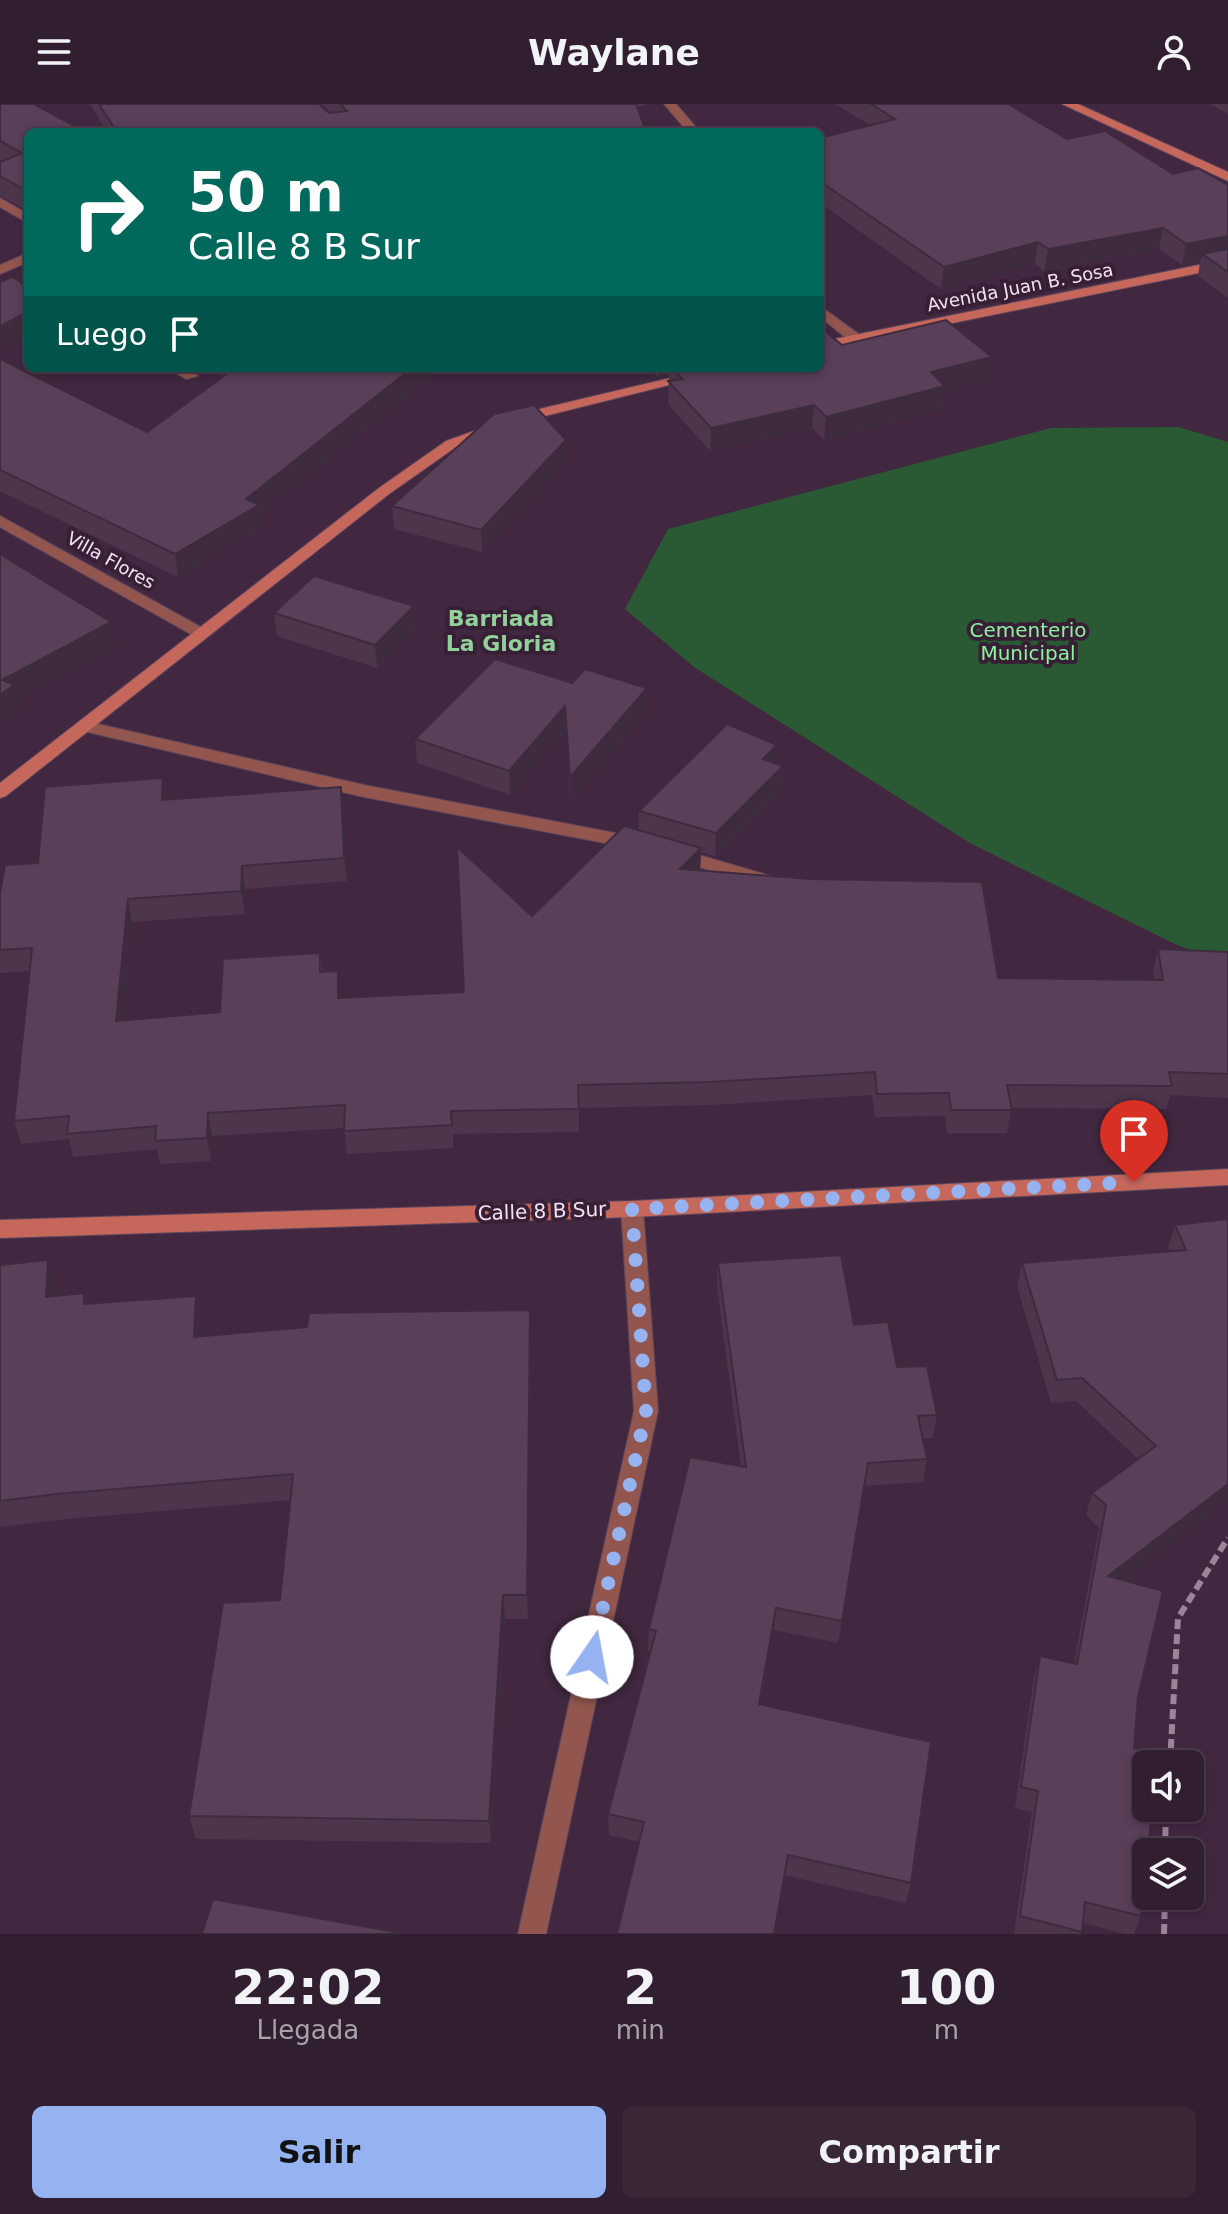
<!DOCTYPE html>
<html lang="es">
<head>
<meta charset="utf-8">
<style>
  :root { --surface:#311e30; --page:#392738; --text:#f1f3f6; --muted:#a8a2ab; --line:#4c3c4c; --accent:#95b2f1 }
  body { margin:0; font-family:"DejaVu Sans",sans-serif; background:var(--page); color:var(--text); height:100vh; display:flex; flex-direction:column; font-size:30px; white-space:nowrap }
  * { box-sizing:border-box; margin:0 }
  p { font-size:26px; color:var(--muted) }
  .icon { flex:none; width:44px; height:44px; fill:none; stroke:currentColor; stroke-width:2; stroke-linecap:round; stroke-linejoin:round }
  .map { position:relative; height:1830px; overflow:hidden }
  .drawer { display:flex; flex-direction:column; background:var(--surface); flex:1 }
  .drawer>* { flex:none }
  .guide { position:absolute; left:24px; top:24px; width:800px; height:244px; border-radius:12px; box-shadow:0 4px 12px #0003,0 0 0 2px var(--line); background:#00695c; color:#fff; overflow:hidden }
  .fabs { position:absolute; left:1132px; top:1646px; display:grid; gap:16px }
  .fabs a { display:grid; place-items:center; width:72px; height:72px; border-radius:12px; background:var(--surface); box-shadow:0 4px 12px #0003,0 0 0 2px var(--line); font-size:40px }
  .pin { position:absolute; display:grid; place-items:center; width:68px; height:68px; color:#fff; margin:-82px -34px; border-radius:50% 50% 50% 0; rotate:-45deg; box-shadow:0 0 8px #0007 }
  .pin .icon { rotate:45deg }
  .me { position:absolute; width:88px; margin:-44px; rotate:12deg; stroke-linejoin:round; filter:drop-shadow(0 0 6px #0008) }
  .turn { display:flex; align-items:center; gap:28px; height:168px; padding:0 32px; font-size:36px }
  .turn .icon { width:104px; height:104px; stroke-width:2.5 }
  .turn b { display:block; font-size:56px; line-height:68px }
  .then { display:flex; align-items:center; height:76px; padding:0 32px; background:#0003; gap:16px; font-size:30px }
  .eta { display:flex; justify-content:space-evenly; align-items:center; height:136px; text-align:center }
  .eta b { font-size:48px; font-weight:800; line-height:56px }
  .primary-button { display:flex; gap:16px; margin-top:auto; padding:16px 32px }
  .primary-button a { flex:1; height:92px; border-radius:12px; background:var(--accent); color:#111; font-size:32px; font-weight:800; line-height:92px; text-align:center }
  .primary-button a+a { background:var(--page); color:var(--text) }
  header { display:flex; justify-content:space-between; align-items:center; height:104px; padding:0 32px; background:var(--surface); font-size:36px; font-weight:800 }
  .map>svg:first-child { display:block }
</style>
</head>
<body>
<header><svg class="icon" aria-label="menu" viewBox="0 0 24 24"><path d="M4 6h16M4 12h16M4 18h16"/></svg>Waylane<svg class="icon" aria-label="person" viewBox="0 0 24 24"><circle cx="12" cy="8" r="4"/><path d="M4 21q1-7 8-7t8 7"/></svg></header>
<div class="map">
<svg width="1228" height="1830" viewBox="0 0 1228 1830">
  <rect width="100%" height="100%" fill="#412840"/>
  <polygon fill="#2a5a33" points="1178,323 1228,338 1228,862 1173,839 970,739 694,563 625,505 668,425 1051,324"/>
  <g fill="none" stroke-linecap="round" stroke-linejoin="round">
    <g stroke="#5d465c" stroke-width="2">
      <g id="street">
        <polygon points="664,0 676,0 700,28 688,28"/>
        <polygon points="0,94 28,110 28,119 0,103"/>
        <polygon points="28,149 28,158 0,170 0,161"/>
        <polygon points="820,202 860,231 860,237 850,237 820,213"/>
        <polygon points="168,264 186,264 198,272 186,275"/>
        <polygon points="0,412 208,527 210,530 202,535 196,533 0,423"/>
        <polygon points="85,617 364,681 636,733 645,739 636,745 364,693 79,626 76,622 79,618"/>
        <polygon points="675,744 774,773 776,777 767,783 668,754 666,750 668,746"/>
        <polygon points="632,1097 640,1099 643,1105 658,1307 546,1830 518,1830 634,1307 621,1105 624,1099"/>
      </g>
    </g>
    <g stroke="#5d465c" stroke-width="2">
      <g id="secondary">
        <polygon points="1062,0 1078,0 1228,68 1228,77"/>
        <polygon points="1228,155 1228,163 820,246 820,238"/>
        <polygon points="712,264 737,264 537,314 456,343 389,390 6,692 0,694 0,679 379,384 446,337 527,308"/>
        <polygon points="1228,1065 1228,1081 632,1113 0,1134 0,1116 632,1097"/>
      </g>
    </g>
    <g stroke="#9a8699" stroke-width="6" stroke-dasharray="10 5" stroke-linecap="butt">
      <polyline points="1170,1660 1178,1514 1228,1434"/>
      <polyline points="1165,1748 1166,1704"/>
      <polyline points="1164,1830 1165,1792"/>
    </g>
    <use href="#street" fill="#92564e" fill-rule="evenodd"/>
    <use href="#secondary" fill="#c6675c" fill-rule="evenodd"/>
  </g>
  <g fill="#4d364c">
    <polygon points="0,0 28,28 28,107 0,92 0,58 3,57 0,56"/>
    <polygon points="90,0 319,0 329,9 331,9 322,0 649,0 638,3 646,28 107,28"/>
    <polygon points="835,0 1008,0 1067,35 1173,70 1228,81 1228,194 1198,172 1200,158 1182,161 1159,145 1044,167 1035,160 941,185 823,101 820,102 820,34 870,21"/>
    <polygon points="1210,0 1228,0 1228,10"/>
    <polygon points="842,241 989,276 945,287 943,305 824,336 812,324 710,347 668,300 669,271 658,274 648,264 820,264"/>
    <polygon points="0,255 147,328 224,272 207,264 442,264 260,410 262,425 178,473 0,387"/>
    <polygon points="566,336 566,358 482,448 394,425 392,402"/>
    <polygon points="274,509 415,525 377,564 277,532"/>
    <polygon points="572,579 647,584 647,607 570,697 566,626 510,691 417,659 415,635"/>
    <polygon points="777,641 776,660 783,662 781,686 715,752 701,748 700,766 998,874 1154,876 1153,868 1158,845 1228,848 1228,994 1170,991 1166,1005 1011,1004 1007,1029 947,1029 945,1012 875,1013 872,991 710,1001 579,1004 579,1028 453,1030 453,1044 347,1050 344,1024 212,1032 211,1057 160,1060 157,1045 73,1053 69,1035 21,1040 14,1017 30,867 0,869 0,789 38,759 163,674 167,695 341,683 344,706 347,777 245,785 245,810 132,818 124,916 220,908 320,849 323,868 341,890 341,894 464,888 532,812 638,726 639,707"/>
    <polygon points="1228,1115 1228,1396 1124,1476 1138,1593 1134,1644 1141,1812 1134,1830 1126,1830 1083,1819 1081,1830 1014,1830 1032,1708 1015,1704 1034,1573 1040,1552 1074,1559 1099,1424 1086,1411 1092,1389 1138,1355 1076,1297 1051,1299 1017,1182 1022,1159 1170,1147 1168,1144 1175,1121"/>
    <polygon points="48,1156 56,1181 55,1192 84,1189 87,1200 196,1192 202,1217 201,1233 531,1231 528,1515 505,1515 491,1739 196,1735 189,1712 280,1496 290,1396 66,1415 0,1423 0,1161"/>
    <polygon points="718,1159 854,1221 897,1263 937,1311 933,1334 923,1335 927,1355 923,1378 865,1382 838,1539 773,1526 761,1600 911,1779 906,1799 609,1731 608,1710 650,1548 648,1547 649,1525 741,1362 717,1182"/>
  </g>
  <g fill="#3e2c3e">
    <polygon points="824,80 823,101 820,102 820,81"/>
    <polygon points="1163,124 1159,145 1044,167 1048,145"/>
    <polygon points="1228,132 1228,153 1202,150 1200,158 1182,161 1186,140"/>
    <polygon points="1038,138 1035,160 941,185 944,163"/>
    <polygon points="28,208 28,233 0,247 0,222"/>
    <polygon points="992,253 989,276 945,287 943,305 824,336 826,313 931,268"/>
    <polygon points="412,264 442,264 260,410 262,425 178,473 175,450 246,395"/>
    <polygon points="658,264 669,264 669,271 658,274"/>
    <polygon points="814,301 812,324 710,347 711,324"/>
    <polygon points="566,336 566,358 482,448 481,426"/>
    <polygon points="414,502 415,525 377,564 375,541"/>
    <polygon points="111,518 116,544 18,597 20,608 0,622 0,591 2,576"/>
    <polygon points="647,584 647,607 570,697 570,673"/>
    <polygon points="565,602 566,626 510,691 509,667"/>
    <polygon points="777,641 776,664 763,655"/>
    <polygon points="783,662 781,686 715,752 716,729"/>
    <polygon points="163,674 167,697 162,696"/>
    <polygon points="341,683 344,706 347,777 344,754"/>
    <polygon points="701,744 700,767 680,765"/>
    <polygon points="242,762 245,785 245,810 241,787"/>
    <polygon points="128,795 132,818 122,940 116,917"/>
    <polygon points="338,867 341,890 341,918 338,894"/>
    <polygon points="208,1009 212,1032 211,1057 207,1034"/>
    <polygon points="48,1156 56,1181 54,1219 46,1193"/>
    <polygon points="196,1192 202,1217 200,1259 194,1233"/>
    <polygon points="530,1206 531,1231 528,1515 527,1491"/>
    <polygon points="1228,1380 1228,1396 1101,1494 1108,1472"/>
    <polygon points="503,1491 505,1515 491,1739 489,1717"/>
    <polygon points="776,1504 773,1526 757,1621 759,1600"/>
  </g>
  <g fill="#593f58" stroke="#3e2c3e" stroke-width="2">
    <polygon points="0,0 34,0 86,28 28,28 28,95 25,86 0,72 0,58 22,49 0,37"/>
    <polygon points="99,0 319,0 329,9 347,7 340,0 636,0 646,28 117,28"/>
    <polygon points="871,0 1008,0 1067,35 1105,27 1173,70 1198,64 1228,81 1228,132 1186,140 1163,124 1048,145 1038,138 944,163 824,80 820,81 820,34 895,15"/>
    <polygon points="1228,145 1228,168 1202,150"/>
    <polygon points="12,173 20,177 28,190 28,208 0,222 0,178"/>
    <polygon points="946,216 992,253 931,268 945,282 826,313 814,301 711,324 668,277 683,275 672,264 820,264 820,223 842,241"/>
    <polygon points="0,255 147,328 235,264 412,264 246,395 259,401 175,450 0,366"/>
    <polygon points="534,301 566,336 481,426 392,402 494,310"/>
    <polygon points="0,450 111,518 2,576 14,581 0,591"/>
    <polygon points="314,472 414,502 375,541 274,509"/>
    <polygon points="495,555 572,579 585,565 647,584 570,673 565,602 509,667 415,635"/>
    <polygon points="727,620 777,641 763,655 783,662 716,729 639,707"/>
    <polygon points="163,674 162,696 341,683 344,754 242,762 241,787 128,795 116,917 220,908 223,855 320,849 320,868 338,867 338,894 464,888 457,743 532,812 624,722 701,744 680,765 810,775 982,778 998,874 1163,876 1158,845 1228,848 1228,970 1169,968 1172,982 1007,981 1012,1006 951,1006 949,989 877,990 875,968 711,978 578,981 579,1005 451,1007 452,1021 344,1027 345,1001 208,1009 207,1034 155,1037 156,1022 67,1030 69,1012 14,1017 32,844 0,846 0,789 5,761 38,759 45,683"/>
    <polygon points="1228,1115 1228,1380 1108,1472 1163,1487 1138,1593 1134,1644 1158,1649 1157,1660 1146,1660 1146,1704 1152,1704 1148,1748 1146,1748 1146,1764 1141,1812 1085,1798 1082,1828 1020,1812 1038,1687 1021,1683 1040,1552 1077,1560 1106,1401 1092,1389 1156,1342 1082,1274 1057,1276 1022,1159 1186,1146 1175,1121"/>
    <polygon points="841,1151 854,1221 888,1218 897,1263 927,1262 937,1311 918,1312 927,1355 868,1359 842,1517 776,1504 759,1600 931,1638 911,1779 788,1751 774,1830 617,1830 644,1718 608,1710 656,1527 649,1525 690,1353 746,1363 718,1159"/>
    <polygon points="48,1156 46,1193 84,1189 84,1200 196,1192 194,1233 307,1223 309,1209 530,1206 527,1491 503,1491 489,1717 189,1712 223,1499 280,1496 293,1370 57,1390 0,1397 0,1161"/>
    <polygon points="213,1795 406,1830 202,1830"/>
  </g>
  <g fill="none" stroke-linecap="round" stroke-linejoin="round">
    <polyline stroke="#95b2f1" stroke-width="14" stroke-dasharray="0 25.2" points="592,1553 646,1307 632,1105 1134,1078"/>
  </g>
  <g text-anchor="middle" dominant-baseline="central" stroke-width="8" stroke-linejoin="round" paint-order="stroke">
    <g font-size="18" fill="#f2e2f1" stroke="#371f36">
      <text transform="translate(1020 183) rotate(-11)">Avenida Juan B. Sosa</text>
      <text transform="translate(111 456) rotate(29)">Villa Flores</text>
    </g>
    <g font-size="20" fill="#8df49e" stroke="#371f36">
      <text x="1028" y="526">Cementerio<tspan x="1028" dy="23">Municipal</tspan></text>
    </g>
    <g font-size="20" fill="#f2e2f1" stroke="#371f36">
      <text transform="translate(542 1107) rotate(-2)">Calle 8 B Sur</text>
    </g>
    <g font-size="22" font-weight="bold" fill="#92d19a" stroke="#371f36">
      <text x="501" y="514">Barriada<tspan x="501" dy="25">La Gloria</tspan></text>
    </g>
  </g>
</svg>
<div class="fabs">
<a><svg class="icon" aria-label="sound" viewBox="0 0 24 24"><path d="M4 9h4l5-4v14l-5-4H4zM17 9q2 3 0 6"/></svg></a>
<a><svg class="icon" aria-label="layers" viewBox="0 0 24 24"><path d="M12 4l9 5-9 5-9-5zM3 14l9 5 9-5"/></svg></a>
</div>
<div class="pin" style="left:1134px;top:1078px;background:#d93025"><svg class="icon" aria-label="arrive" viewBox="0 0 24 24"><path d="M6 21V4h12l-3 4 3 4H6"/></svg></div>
<svg class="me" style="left:592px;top:1553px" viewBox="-20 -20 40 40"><circle r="19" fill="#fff"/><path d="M0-13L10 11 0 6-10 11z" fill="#95b2f1"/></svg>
<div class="guide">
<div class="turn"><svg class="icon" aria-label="right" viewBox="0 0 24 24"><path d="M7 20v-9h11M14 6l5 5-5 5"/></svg><div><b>50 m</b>Calle 8 B Sur</div></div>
<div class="then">Luego<svg class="icon" aria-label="arrive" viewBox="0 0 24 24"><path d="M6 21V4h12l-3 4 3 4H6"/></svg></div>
</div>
</div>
<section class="drawer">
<div class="eta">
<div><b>22:02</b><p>Llegada</p></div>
<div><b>2</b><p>min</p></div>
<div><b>100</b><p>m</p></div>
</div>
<div class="primary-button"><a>Salir</a><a>Compartir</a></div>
</section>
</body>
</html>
